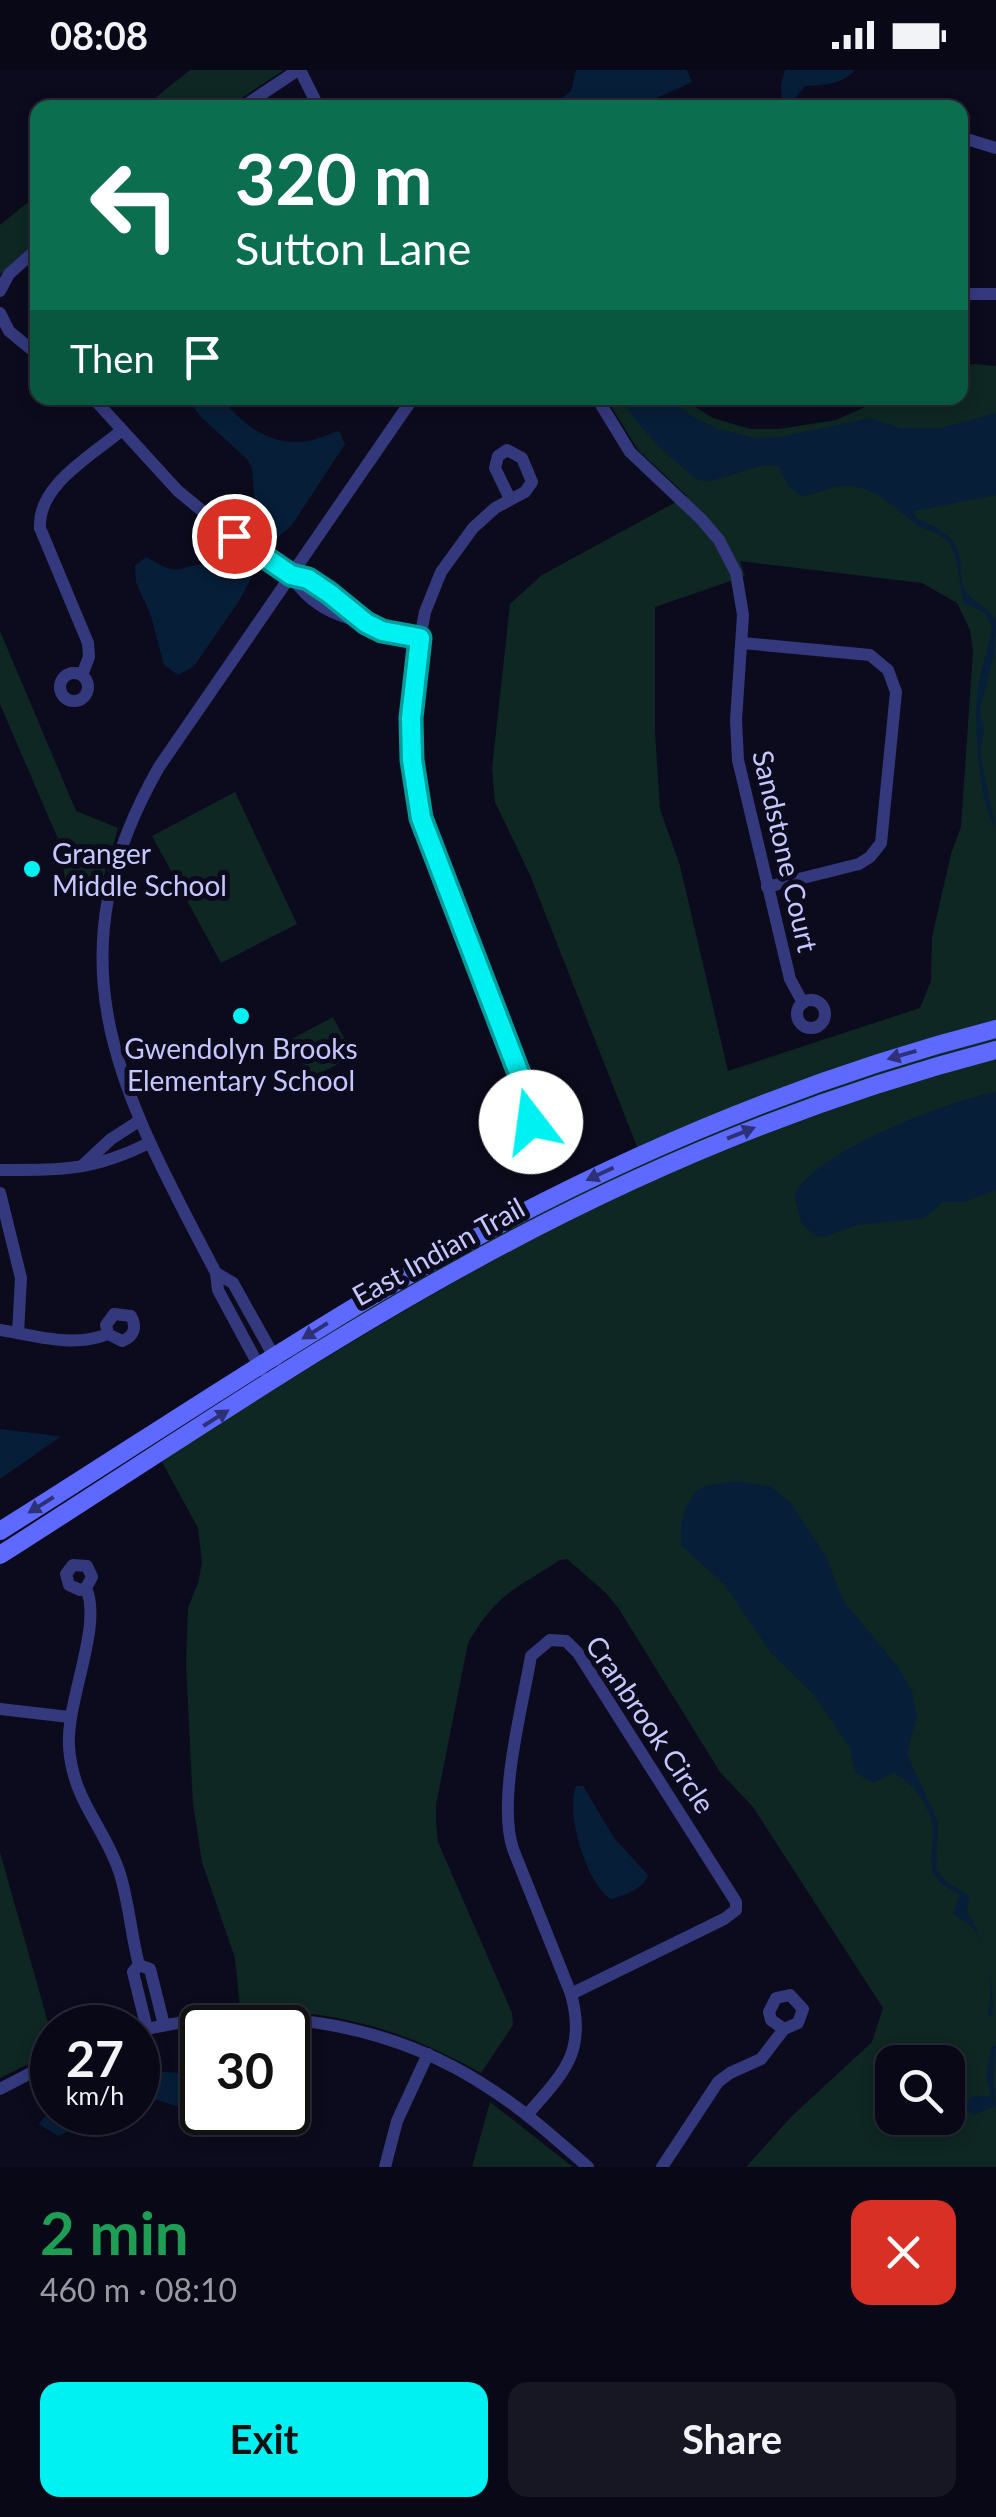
<!DOCTYPE html>
<html lang="en">
<head>
<meta charset="utf-8">
<style>
  :root { --surface:#090816; --page:#171623; --text:#f1f3f6; --muted:#999aa1; --line:#292935; --accent:#00f1f2 }
  body { margin:0; font-family:Lato,sans-serif; background:var(--page); color:var(--text); height:100vh; display:flex; flex-direction:column; font-size:38px; white-space:nowrap }
  * { box-sizing:border-box; margin:0 }
  p { font-size:32px; color:var(--muted) }
  .icon { flex:none; width:55px; height:55px; fill:none; stroke:currentColor; stroke-width:2; stroke-linecap:round; stroke-linejoin:round }
  .map { position:relative; height:2097px; overflow:hidden }
  .side { display:flex; flex-direction:column; background:var(--surface); flex:1 }
  .side>* { flex:none }
  .guide { position:absolute; left:30px; top:30px; width:938px; height:305px; border-radius:20px; box-shadow:0 5px 15px #0003,0 0 0 2px var(--line); background:#0b6e4f; color:#fff; overflow:hidden }
  .fabs { position:absolute; left:875px; top:1975px; display:grid; gap:20px }
  .fabs a { display:grid; place-items:center; width:90px; height:90px; border-radius:20px; background:var(--surface); box-shadow:0 5px 15px #0003,0 0 0 2px var(--line); font-size:50px }
  .speed { position:absolute; left:30px; top:1935px; display:flex; gap:20px; font-size:50px; font-weight:700; text-align:center }
  .speed>* { display:grid; place-content:center; width:130px; height:130px; border-radius:50%; background:var(--surface); box-shadow:0 5px 15px #0003,0 0 0 2px var(--line); line-height:1 }
  .speed small { font-size:25px; font-weight:400 }
  .speed .limit { border:5px solid #111; border-radius:15px; background:#fff; color:#111 }
  .pin { position:absolute; display:grid; place-items:center; width:85px; height:85px; color:#fff; margin:-42px; border:5px solid #fff; border-radius:50%; box-shadow:0 2px 10px #0007 }
  .me { position:absolute; width:110px; margin:-55px; rotate:345deg; stroke-linejoin:round; filter:drop-shadow(0 0 8px #0008) }
  .turn { display:flex; align-items:center; gap:35px; height:210px; padding:0 40px; font-size:45px }
  .turn .icon { width:130px; height:130px; stroke-width:2.5 }
  .turn b { display:block; font-size:70px; line-height:85px }
  .then { display:flex; align-items:center; height:95px; padding:0 40px; background:#0003; gap:20px; font-size:38px }
  .round { display:grid; place-items:center; flex:none; width:105px; height:105px; border-radius:20px; background:var(--page) }
  .overview { display:flex; align-items:center; justify-content:space-between; height:170px; padding:0 40px }
  h1 { font-size:60px; font-weight:700; line-height:75px; color:#1e9e55 }
  .cta { display:flex; gap:20px; margin-top:auto; padding:20px 40px }
  .cta a { flex:1; height:115px; border-radius:20px; background:var(--accent); color:#111; font-size:40px; font-weight:700; line-height:115px; text-align:center }
  .cta a+a { background:var(--page); color:var(--text) }
  .status { display:flex; justify-content:space-between; align-items:center; height:70px; padding:0 50px; background:var(--surface); direction:ltr }
  .status svg { height:28px; fill:currentColor }
  .map>svg:first-child { display:block }
</style>
</head>
<body>
<div class="status"><b>08:08</b><svg viewBox="0 0 49 12"><path d="M0 12V9h3v3zM5 12V6h3v6zM10 12V3h3v9zM15 12V0h3v12zM26 1h20v11H26zM47 4h2v5h-2z"/></svg></div>
<div class="map">
<svg width="996" height="2097" viewBox="0 0 996 2097">
  <rect width="100%" height="100%" fill="#0c0b1d"/>
  <g fill="#0e2723" fill-rule="evenodd">
    <polygon points="190,0 284,0 228,37 144,37"/>
    <polygon points="37,125 37,170 0,205 0,155"/>
    <path d="M975,294L996,296V953L638,1079L530,805L495,732L492,699L510,534L542,505L687,426L638,380L606,328H680L713,348L750,359H779L836,350L885,328H960V296ZM740,491L922,513L957,533L970,560L973,581L961,757L951,784L932,867L931,911L920,938L728,1001L680,796L660,739L655,662V537L745,506Z"/>
    <polygon points="0,561 76,741 118,758 99,822 65,809 59,771 0,634"/>
    <polygon points="235,722 297,854 221,893 152,766"/>
    <polygon points="333,947 353,986 311,1008 290,970"/>
    <polygon points="996,966 996,973 808,1031 292,1288 291,1284 469,1178 689,1070 826,1017"/>
    <path d="M996,986V2097H746L792,2046L872,1972L883,1938L753,1737L720,1702L619,1539L606,1523L567,1489L560,1490C514,1520 497,1523 468,1573L436,1735V1754L438,1772L512,1943L513,1955L481,2003C395,1955 338,1943 240,1937L235,1888L202,1792L193,1734L186,1594L188,1538L198,1513L202,1493L198,1458L161,1390C365,1262 568,1135 793,1049C859,1023 929,1007 996,986ZM892,1992H948V2048H892Z"/>
    <polygon points="0,1782 52,1967 52,1982 0,2008"/>
    <polygon points="490,2032 573,2097 472,2097"/>
  </g>
  <g fill="#071e39">
    <polygon points="576,0 687,0 692,12 636,37 551,37 571,21"/>
    <path d="M785,0H855C841,15 824,15 805,16L795,28V37L782,38L781,14Z"/>
    <path d="M186,328H223C241,356 273,377 308,371C319,369 329,364 339,361L345,374L292,455L269,475L239,531L194,596L178,605L164,595L151,546L136,512L135,496L146,487C182,508 172,497 206,494C216,494 226,501 237,500C253,498 266,471 268,457L255,437L252,398L247,389L201,347Z"/>
    <path d="M624,328H666L695,348L719,359L755,368L779,367L872,348L900,358H940L996,343V425L914,441L916,448C937,458 958,465 960,491C962,502 959,512 966,522C972,531 987,538 996,549L994,585L980,640L984,660L980,683L996,758C979,738 974,653 977,626C979,603 989,579 992,556L985,543L963,532C960,515 959,493 952,478C943,460 926,463 914,453C895,437 873,416 847,416C831,415 817,425 801,426L788,416L779,397C760,389 726,412 701,411C680,399 628,350 624,328Z"/>
    <path d="M996,1022V1120L964,1132H943L925,1148L857,1155L824,1167L816,1166L802,1154L794,1126C813,1082 949,1030 996,1022Z"/>
    <polygon points="0,1359 57,1366 60,1367 0,1409"/>
    <path d="M736,1411L770,1416L790,1432L826,1486L843,1530L898,1597L912,1621L917,1646L907,1684L938,1752L936,1799L946,1811L969,1826L967,1842C984,1868 996,1916 992,1946L987,1947C994,1921 990,1881 973,1858C968,1853 959,1848 953,1843L960,1825C950,1819 934,1811 932,1798C929,1786 935,1771 933,1758C930,1737 913,1711 893,1703L873,1713L856,1703L849,1676L812,1623L772,1584L724,1514L682,1476C678,1458 685,1425 703,1417C713,1413 725,1413 736,1411Z"/>
    <path d="M576,1716H583L614,1768L648,1805C644,1818 624,1826 611,1829C587,1815 565,1742 576,1716Z"/>
    <polygon points="996,1974 993,2008 996,2036 974,2045 968,2041 965,2033 974,2026 991,2026 986,2007 991,1978"/>
    <polygon points="288,1995 300,2016 300,2036 278,2058 220,2050 158,2030 138,2035 138,2003 143,2000 202,2005 202,2042 288,2042"/>
    <polygon points="52,2037 52,2042 111,2043 58,2066 39,2054"/>
  </g>
  <g fill="none" stroke-linecap="round" stroke-linejoin="round">
    <g stroke="#34397d" stroke-width="12">
      <polyline points="300,0 319,38"/>
      <polyline points="241,38 298,0"/>
      <polyline points="775,38 826,38"/>
      <polyline points="960,67 996,78"/>
      <polyline points="0,221 9,204 38,178"/>
      <polyline points="960,224 996,224"/>
      <polyline points="0,243 9,261 38,285"/>
      <path d="M93,328L178,421L217,453L291,505C320,512 346,532 366,553"/>
      <polyline points="597,328 630,382 701,449 719,470 736,503 743,545 736,650 738,690 790,909 803,933"/>
      <polyline points="510,429 495,398 498,386 507,380 522,388 532,412 525,422 495,438 473,458 441,502 425,542 420,568 411,648 412,690 421,748 459,855 529,1032 529,1060"/>
      <path d="M291,505C308,534 334,545 364,553C383,558 400,565 420,568"/>
      <polyline points="742,573 870,585 888,600 896,622 881,773 870,787 859,794 767,817"/>
      <circle cx="74" cy="617" r="14"/>
      <path d="M82,605L89,587L88,573L40,458C37,415 93,385 122,360"/>
      <circle cx="811" cy="944" r="14"/>
      <circle cx="529" cy="1075" r="14"/>
      <polyline points="82,1096 111,1069 139,1051"/>
      <path d="M0,1100C62,1100 93,1101 149,1073"/>
      <polyline points="0,1123 21,1208 18,1263"/>
      <polyline points="216,1203 233,1213 276,1290"/>
      <path d="M0,1260C37,1266 73,1278 108,1264L122,1271C134,1267 137,1257 131,1246L114,1244L106,1255L108,1264"/>
      <path d="M261,1300L218,1220L216,1203C122,1023 46,895 159,697L413,328"/>
      <path d="M86,1518L80,1520L69,1515L66,1504L73,1495L87,1496L92,1507L86,1518C103,1556 66,1630 69,1677C73,1732 105,1757 120,1804C129,1833 131,1865 139,1895L133,1902L147,1959"/>
      <path d="M550,1570L566,1571L578,1583L736,1832V1840L724,1849L571,1924L513,1779C497,1730 522,1639 531,1586Z"/>
      <polyline points="0,1639 69,1647"/>
      <polyline points="139,1895 150,1899 164,1955"/>
      <path d="M138,1961C258,1932 388,1950 492,2020C526,2042 557,2070 588,2097"/>
      <polyline points="0,2019 52,1992"/>
      <path d="M527,2045C563,2003 587,1983 571,1924"/>
      <polyline points="385,2097 397,2051 428,1984"/>
      <polyline points="662,2097 718,2012 730,2003 761,1989 784,1959 798,1953 803,1939 790,1925 776,1928 769,1942 771,1950 784,1959"/>
    </g>
    <g stroke="#5e6aff" stroke-width="18">
      <path d="M0,1461C126,1382 250,1299 378,1223C571,1108 778,1015 996,959"/>
      <path d="M0,1485C151,1389 300,1287 457,1200C627,1105 807,1029 996,980"/>
    </g>
  </g>
  <defs><path id="oneway-solid" d="M-6-.8H1V-3.2L6.5 0L1 3.2V.8H-6Z" transform="scale(2.5)"/></defs>
  <g fill="#2d3177">
    <use href="#oneway-solid" transform="translate(902 985) rotate(164)"/>
    <use href="#oneway-solid" transform="translate(741 1063) rotate(-22)"/>
    <use href="#oneway-solid" transform="translate(600 1104) rotate(155)"/>
    <use href="#oneway-solid" transform="translate(315 1261) rotate(148)"/>
    <use href="#oneway-solid" transform="translate(216 1348) rotate(-32)"/>
    <use href="#oneway-solid" transform="translate(41 1435) rotate(148)"/>
  </g>
  <g fill="none" stroke-linecap="round" stroke-linejoin="round">
    <g stroke="#009d9d" stroke-width="25">
      <polyline id="route" points="234,466 291,505 308,509 329,523 366,553 382,561 420,568 411,648 412,690 421,748 530,1032 531,1052"/>
    </g>
    <use href="#route" stroke="#00f1f2" stroke-width="18"/>
  </g>
  <g fill="#00f1f2" stroke="#0c0b1d" stroke-width="4">
    <circle cx="32" cy="799" r="10"/>
    <circle cx="241" cy="946" r="10"/>
  </g>
  <g text-anchor="middle" dominant-baseline="central" stroke-width="10" stroke-linejoin="round" paint-order="stroke">
    <g font-size="28" fill="#c7c7ff" stroke="#0c0b1d">
      <text transform="translate(786 781) rotate(77)">Sandstone Court</text>
      <text transform="translate(438 1181) rotate(-29)">East Indian Trail</text>
      <text transform="translate(651 1654) rotate(56)">Cranbrook Circle</text>
    </g>
    <g font-size="28" fill="#c7c7ff" stroke="#0c0b1d" text-anchor="start">
      <text x="52" y="783">Granger<tspan x="52" dy="32">Middle School</tspan></text>
      <text x="241" y="978" text-anchor="middle">Gwendolyn Brooks<tspan x="241" dy="32">Elementary School</tspan></text>
    </g>
  </g>
</svg>
<div class="fabs">
<a><svg class="icon" aria-label="search" viewBox="0 0 24 24"><circle cx="10" cy="10" r="6"/><path d="M15 15l6 6"/></svg></a>
</div>
<div class="speed"><div>27<small>km/h</small></div><div class="limit">30</div></div>
<div class="pin" style="left:234px;top:466px;background:#d93025"><svg class="icon" aria-label="arrive" viewBox="0 0 24 24"><path d="M6 21V4h12l-3 4 3 4H6"/></svg></div>
<svg class="me" style="left:531px;top:1052px" viewBox="-20 -20 40 40"><circle r="19" fill="#fff"/><path d="M0-13L10 11 0 6-10 11z" fill="#00f1f2"/></svg>
<div class="guide">
<div class="turn"><svg class="icon" aria-label="left" viewBox="0 0 24 24"><path d="M17 20v-9H6M10 6l-5 5 5 5"/></svg><div><b>320 m</b>Sutton Lane</div></div>
<div class="then">Then<svg class="icon" aria-label="arrive" viewBox="0 0 24 24"><path d="M6 21V4h12l-3 4 3 4H6"/></svg></div>
</div>
</div>
<section class="side">
<div class="overview"><div><h1>2 min</h1><p>460 m · 08:10</p></div><a class="round" style="background:#d93025;color:#fff"><svg class="icon" aria-label="close" viewBox="0 0 24 24"><path d="M6 6l12 12M18 6L6 18"/></svg></a></div>
<div class="cta"><a>Exit</a><a>Share</a></div>
</section>
</body>
</html>
